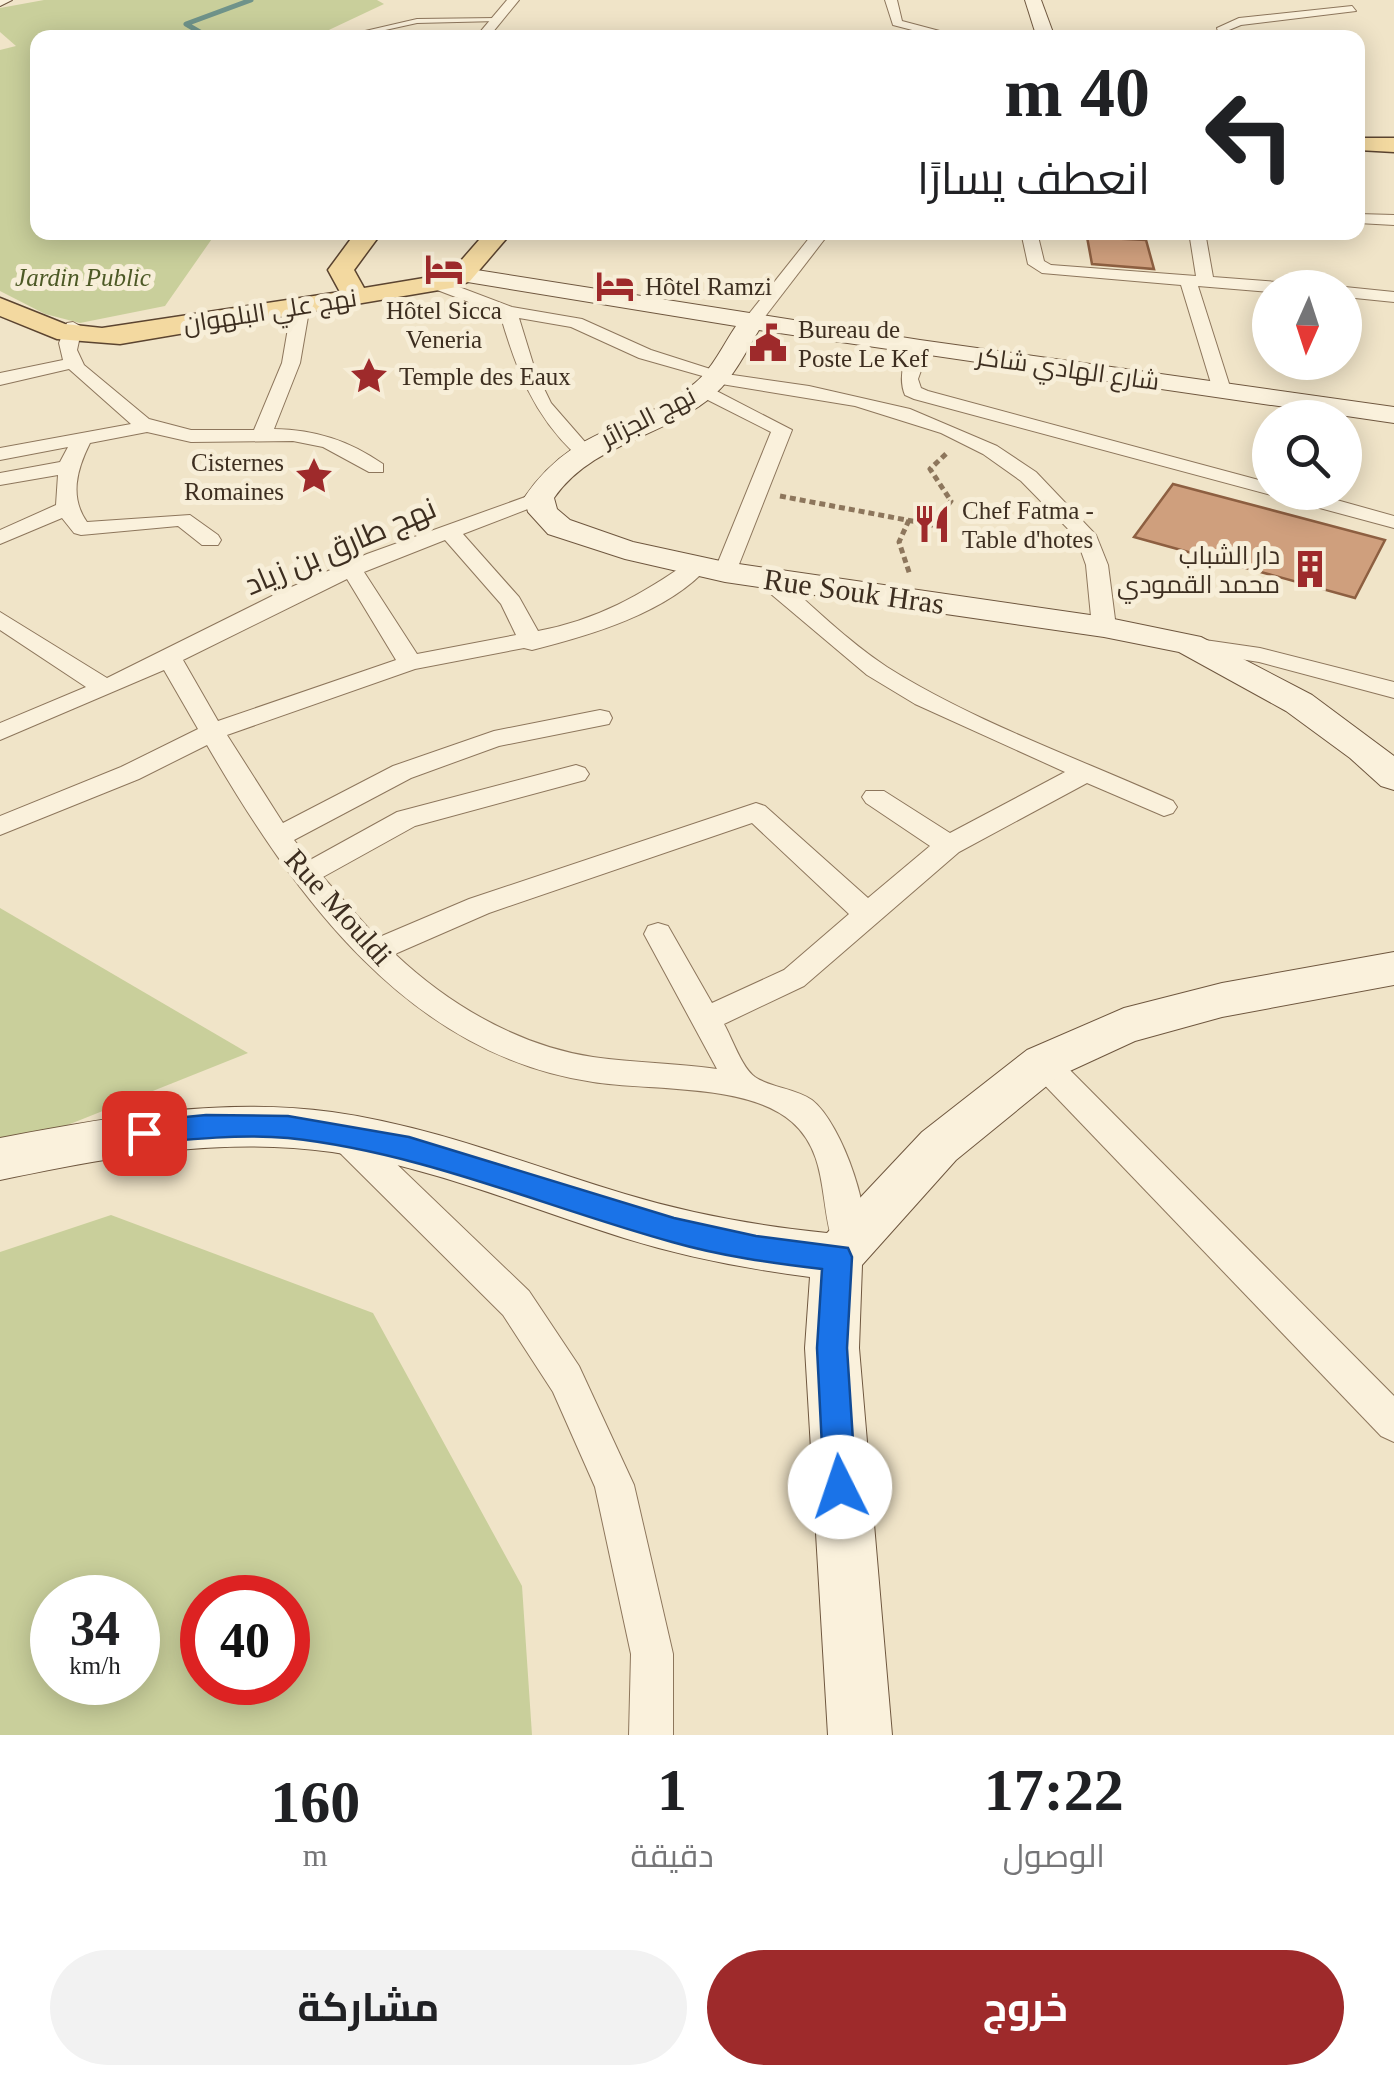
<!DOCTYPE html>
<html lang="ar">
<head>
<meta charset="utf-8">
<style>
  :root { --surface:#fff; --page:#f2f2f2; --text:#202124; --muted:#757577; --accent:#9e2a2b }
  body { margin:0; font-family:"Times New Roman",Cairo,serif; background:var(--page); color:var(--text); direction:rtl; height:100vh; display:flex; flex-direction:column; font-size:38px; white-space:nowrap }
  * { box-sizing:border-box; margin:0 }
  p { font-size:32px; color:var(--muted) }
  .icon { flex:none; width:55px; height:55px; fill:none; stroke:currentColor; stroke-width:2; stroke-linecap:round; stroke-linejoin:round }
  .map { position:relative; height:1735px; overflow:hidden; direction:ltr }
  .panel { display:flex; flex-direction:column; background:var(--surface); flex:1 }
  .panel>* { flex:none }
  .guide { position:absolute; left:30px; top:30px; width:1335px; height:210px; border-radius:20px; box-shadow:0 5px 25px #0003; direction:rtl; background:#fff; color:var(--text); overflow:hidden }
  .needle { width:65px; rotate:183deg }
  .buttons { position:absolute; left:1252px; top:270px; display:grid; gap:20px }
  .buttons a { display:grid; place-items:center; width:110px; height:110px; border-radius:50%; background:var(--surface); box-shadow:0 5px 25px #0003; font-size:50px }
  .speed { position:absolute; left:30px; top:1575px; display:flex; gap:20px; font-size:50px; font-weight:700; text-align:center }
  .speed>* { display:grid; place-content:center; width:130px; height:130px; border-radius:50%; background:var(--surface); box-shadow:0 5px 25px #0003; line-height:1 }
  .speed small { font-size:25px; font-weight:400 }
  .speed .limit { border:15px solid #d22; background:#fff; color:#111 }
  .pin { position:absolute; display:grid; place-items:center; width:85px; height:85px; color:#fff; margin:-42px; border-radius:20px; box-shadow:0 5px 15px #0006 }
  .me { position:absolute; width:110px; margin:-55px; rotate:356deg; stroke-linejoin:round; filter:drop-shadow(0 0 8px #0008) }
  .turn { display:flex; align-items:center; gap:35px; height:210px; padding:0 50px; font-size:45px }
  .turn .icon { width:130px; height:130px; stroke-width:2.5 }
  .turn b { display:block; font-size:70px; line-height:85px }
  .eta { display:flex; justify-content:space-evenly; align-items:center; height:170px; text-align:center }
  .eta b { font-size:60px; font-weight:700; line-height:70px }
  .cta { display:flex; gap:20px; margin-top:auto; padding:20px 50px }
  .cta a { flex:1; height:115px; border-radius:60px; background:var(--accent); color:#fff; font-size:40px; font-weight:700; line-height:115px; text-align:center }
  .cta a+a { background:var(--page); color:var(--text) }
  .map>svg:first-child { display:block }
</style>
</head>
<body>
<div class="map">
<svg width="1394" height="1735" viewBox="0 0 1394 1735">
  <rect width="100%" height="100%" fill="#f0e4c8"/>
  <g fill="#c9cf9b" fill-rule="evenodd">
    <polygon points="44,0 377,0 384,4 314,37 38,38 38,232 216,233 165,306 80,323 45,314 0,291 0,50 16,46 0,32 0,8"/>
    <polygon points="0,908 248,1053 0,1152"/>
    <path d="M111,1215L373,1313L522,1586L532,1735H0V1252ZM52,1598H138V1682H52ZM202,1598H288V1682H202Z"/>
  </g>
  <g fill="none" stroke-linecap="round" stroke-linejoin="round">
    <polyline stroke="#6f938a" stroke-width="5" points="210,38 186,24 251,0"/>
  </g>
  <g fill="#cf9f7d" stroke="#8d5f41" stroke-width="2.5">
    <polygon points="1087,237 1146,240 1154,269 1092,264"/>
    <polygon points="1173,484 1385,540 1355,598 1134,537"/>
  </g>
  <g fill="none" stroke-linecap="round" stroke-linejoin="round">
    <g stroke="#8d765c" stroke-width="2">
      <polygon id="lane" points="496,18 498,21 417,23 349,38 335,38 417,19"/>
    </g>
    <g stroke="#8d765c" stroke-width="2">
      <g id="street">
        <polygon points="507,0 519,0 488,38 475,38"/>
        <polygon points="885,0 897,0 902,21 966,38 943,38 893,25"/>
        <polygon points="1352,6 1356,11 1241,25 1229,30 1232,38 1220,38 1217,28 1239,18"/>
        <polygon points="1358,214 1394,215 1394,225 1358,223"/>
        <polygon points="814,232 830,232 760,323 748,323 748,315"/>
        <polygon points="1021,232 1037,232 1044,261 1051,265 1196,276 1189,232 1205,232 1213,277 1290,283 1298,288 1270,288 1270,292 1198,286 1231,390 1222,396 1213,390 1181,285 1042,273 1028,264"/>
        <path d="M438,279L512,307L582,319L651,350L726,374L809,386L910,409L997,446L1036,472L1096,535L1108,565L1116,627L1104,634L1092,627L1086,565L1076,537L1021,481L983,454L941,433L855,406L709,382L706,377L639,358L571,327L519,318L535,370L551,403L592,450L589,454H575C533,414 516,369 500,314L432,288L430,284Z"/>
        <polygon points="1345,287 1394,292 1394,302 1345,297"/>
        <path d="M301,300L310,305L300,363L274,429C316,430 348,440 383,464V472H369L323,447L293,441L191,442L147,432L90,443C77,469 69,497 87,522L190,515L218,535L221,540L218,545H202L178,526L81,535L74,533L62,518L0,544V530L56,505L58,475L0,485V473L60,462L68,447L0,460V448L131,424L69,369L0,385V373L63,360L59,343L67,323L73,322L82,327L77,350L84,365L149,419L191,430H254L282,363L292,305Z"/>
        <path d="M920,343L929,348L918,379L921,388L928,391L1270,483V492H1308L1394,516V528L914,399L905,395C898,379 903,350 920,343Z"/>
        <polygon points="703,384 792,430 736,572 725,579 714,572 771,432 696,394 694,390"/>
        <path d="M539,492L549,498L546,502L463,534L519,597L538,631C597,620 641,595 690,561L698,559L709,566C668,613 588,636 532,650L524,648L415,669L227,735L283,823L393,766L494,731L600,710L609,712L612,718L609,724L499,746L411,778L294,840L310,860L397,812L576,765L585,768L589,774L585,780L415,826L323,877L377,938L469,899L756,803L765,806L868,898L930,846L866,803L862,797L866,791H884L950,833L1065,772L915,704L867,675L758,583L755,578L758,573H774C811,604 847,641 887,667C974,722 1080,759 1173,801L1177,807L1173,813L1164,816L1087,783L959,852L804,986L724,1024C732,1038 742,1068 755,1077C771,1088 795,1088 812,1100C842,1123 877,1222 862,1255L850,1260L838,1255C817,1211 832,1157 792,1122C748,1083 650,1091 593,1082C408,1055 294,895 207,745L139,779L0,835V816L121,767L198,729L164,670L0,740V723L86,687L0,630V612L107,678L280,592L367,554ZM445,540L501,604L516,635L417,654L364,572ZM347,579L396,660L218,721L183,660ZM752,823L849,914L784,970L712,1003L668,926L658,923L648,926L644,934L717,1069C676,1063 634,1063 593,1057C519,1046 449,1005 395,954L489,913Z"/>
        <polygon points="1191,638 1260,648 1394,682 1394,698 1259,662 1183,650 1179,645 1183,640"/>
        <polygon points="1043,1050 1054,1054 1394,1396 1394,1442 1381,1436 1032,1072 1027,1063 1032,1054"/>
        <polygon points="347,1124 359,1128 529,1291 579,1366 634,1485 673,1654 673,1735 629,1735 631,1654 595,1487 553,1392 503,1315 335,1148 331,1138 335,1128"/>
      </g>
    </g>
    <g stroke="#6f573f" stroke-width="2">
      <g id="secondary">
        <polygon points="0,0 12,0 0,6"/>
        <polygon points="1025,0 1041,0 1055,38 1037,38"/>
        <path d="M445,265L920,340L1394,407V423L759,330C746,351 734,377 715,394C665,438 594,441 554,498L557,509L570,520L633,542L725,562L1104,617L1201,637L1312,695L1394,756V790L1381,786L1350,758L1286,711L1179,652L1104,637L725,582L625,559L548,534L528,512L524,498C577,421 633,434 695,383C713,368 723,345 736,326L437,277L433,272L437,267Z"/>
        <path d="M1394,952V985L1222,1017L1135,1041L1059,1076L956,1160L862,1265L859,1348L892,1735H828L805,1348L810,1277C747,1269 685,1257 624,1238C528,1208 433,1167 332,1152C220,1136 110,1157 0,1180V1138C110,1117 220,1097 332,1112C433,1126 528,1165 625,1194C691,1214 758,1226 827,1233L922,1132L1027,1050L1124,1008L1222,983Z"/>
      </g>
    </g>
    <g stroke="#5b4430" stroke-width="3">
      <g id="primary">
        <polygon points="1358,138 1394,138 1394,152 1358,150"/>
        <polygon points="356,232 382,232 354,270 364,288 442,275 452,271 486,232 512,232 470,281 457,287 120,344 57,339 0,316 0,298 65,324 102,328 340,292 328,270"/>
      </g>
    </g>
    <g stroke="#8d765c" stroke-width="5" stroke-dasharray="6 4" stroke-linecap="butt">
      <polyline points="780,496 933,525 951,501 930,469 947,453"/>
      <polyline points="909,520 899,542 910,575"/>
    </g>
    <use href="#lane" fill="#faf1dc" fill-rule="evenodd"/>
    <use href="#street" fill="#faf1dc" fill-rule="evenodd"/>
    <use href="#secondary" fill="#faf1dc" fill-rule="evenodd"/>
    <use href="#primary" fill="#f3d9a0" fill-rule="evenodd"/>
  </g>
  <path fill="#1a73e8" stroke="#114b97" stroke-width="2.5" d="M206,1115L288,1116L409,1137L674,1218L756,1236L848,1248L852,1257L847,1348L856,1487L851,1498L840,1503L829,1498L824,1487L817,1348L822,1269C771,1263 721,1256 672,1242C545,1207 421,1152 288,1138C241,1134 191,1139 144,1144L134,1141L130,1133L134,1125L144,1121Z"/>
  <defs>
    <g id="hotel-bare" transform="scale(3)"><path d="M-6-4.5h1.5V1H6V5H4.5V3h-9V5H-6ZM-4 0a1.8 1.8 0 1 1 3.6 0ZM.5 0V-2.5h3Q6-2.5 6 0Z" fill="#9e2a2b" stroke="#f7eed8" stroke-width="2.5" paint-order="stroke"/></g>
    <g id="civic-bare" transform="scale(3)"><path d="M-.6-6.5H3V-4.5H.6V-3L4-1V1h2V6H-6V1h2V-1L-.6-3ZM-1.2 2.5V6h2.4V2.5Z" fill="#9e2a2b" stroke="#f7eed8" stroke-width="2.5" paint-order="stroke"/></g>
    <g id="sight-bare" transform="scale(3)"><path d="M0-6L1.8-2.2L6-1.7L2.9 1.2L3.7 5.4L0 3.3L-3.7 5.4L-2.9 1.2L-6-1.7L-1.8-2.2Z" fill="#9e2a2b" stroke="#f7eed8" stroke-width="2.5" paint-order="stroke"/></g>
    <g id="restaurant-bare" transform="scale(3)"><path d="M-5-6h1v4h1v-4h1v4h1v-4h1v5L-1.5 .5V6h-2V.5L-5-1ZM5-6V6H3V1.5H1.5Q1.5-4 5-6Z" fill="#9e2a2b" stroke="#f7eed8" stroke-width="2.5" paint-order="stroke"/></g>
    <g id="building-bare" transform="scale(3)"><path d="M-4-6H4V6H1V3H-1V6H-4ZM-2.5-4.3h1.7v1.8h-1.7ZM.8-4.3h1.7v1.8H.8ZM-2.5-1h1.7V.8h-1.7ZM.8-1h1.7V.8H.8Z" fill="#9e2a2b" stroke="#f7eed8" stroke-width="2.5" paint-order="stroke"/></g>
  </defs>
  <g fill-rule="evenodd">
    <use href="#hotel-bare" x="444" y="269"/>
    <use href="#hotel-bare" x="615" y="286"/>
    <use href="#civic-bare" x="768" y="343"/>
    <use href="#sight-bare" x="369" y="376"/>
    <use href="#sight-bare" x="314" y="476"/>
    <use href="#restaurant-bare" x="932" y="524"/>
    <use href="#building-bare" x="1310" y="569"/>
  </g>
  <g text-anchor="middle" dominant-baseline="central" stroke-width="10" stroke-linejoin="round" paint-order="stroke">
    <g font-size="25" font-style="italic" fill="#4d5a26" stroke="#f7eed8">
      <text x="83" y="277">Jardin Public</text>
    </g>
    <g font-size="25" fill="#3d2e20" stroke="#f7eed8" text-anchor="start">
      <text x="645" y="286">Hôtel Ramzi</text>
      <text x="444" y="310" text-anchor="middle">Hôtel Sicca<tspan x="444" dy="29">Veneria</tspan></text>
      <text x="798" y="329">Bureau de<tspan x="798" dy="29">Poste Le Kef</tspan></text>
      <text x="399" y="376">Temple des Eaux</text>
      <text x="284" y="462" text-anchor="end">Cisternes<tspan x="284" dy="29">Romaines</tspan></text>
      <text x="962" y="510">Chef Fatma -<tspan x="962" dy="29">Table d'hotes</tspan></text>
      <text x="1280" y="555" text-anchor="end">دار الشباب<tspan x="1280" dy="29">محمد القمودي</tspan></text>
    </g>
    <g font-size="25" fill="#3d2e20" stroke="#f7eed8">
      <text transform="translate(270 311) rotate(-9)">نهج علي البلهوان</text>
      <text transform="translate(1068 369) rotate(8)">شارع الهادي شاكر</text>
      <text transform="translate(648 417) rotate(-27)">نهج الجزائر</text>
    </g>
    <g font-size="30" fill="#3d2e20" stroke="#f7eed8">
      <text transform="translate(340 546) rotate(-23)">نهج طارق بن زياد</text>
      <text transform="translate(854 591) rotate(8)">Rue Souk Hras</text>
      <text transform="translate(339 907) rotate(48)">Rue Mouldi</text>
    </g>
  </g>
</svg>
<div class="buttons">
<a><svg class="needle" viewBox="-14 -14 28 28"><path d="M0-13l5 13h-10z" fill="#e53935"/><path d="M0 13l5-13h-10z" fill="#757577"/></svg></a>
<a><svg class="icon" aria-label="search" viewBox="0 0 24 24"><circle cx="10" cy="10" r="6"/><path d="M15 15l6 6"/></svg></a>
</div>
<div class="speed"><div>34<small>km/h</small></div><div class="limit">40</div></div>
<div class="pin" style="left:144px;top:1133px;background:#d93025"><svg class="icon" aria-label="arrive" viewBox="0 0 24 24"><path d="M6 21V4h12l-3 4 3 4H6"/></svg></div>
<svg class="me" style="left:840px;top:1487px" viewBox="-20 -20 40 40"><circle r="19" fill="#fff"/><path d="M0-13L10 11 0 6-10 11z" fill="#1a73e8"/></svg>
<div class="guide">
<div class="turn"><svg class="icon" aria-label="left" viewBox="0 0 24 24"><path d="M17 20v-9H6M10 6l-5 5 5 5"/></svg><div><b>40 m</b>انعطف يسارًا</div></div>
</div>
</div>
<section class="panel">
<div class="eta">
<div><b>17:22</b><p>الوصول</p></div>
<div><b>1</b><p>دقيقة</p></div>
<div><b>160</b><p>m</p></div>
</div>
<div class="cta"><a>خروج</a><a>مشاركة</a></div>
</section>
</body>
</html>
